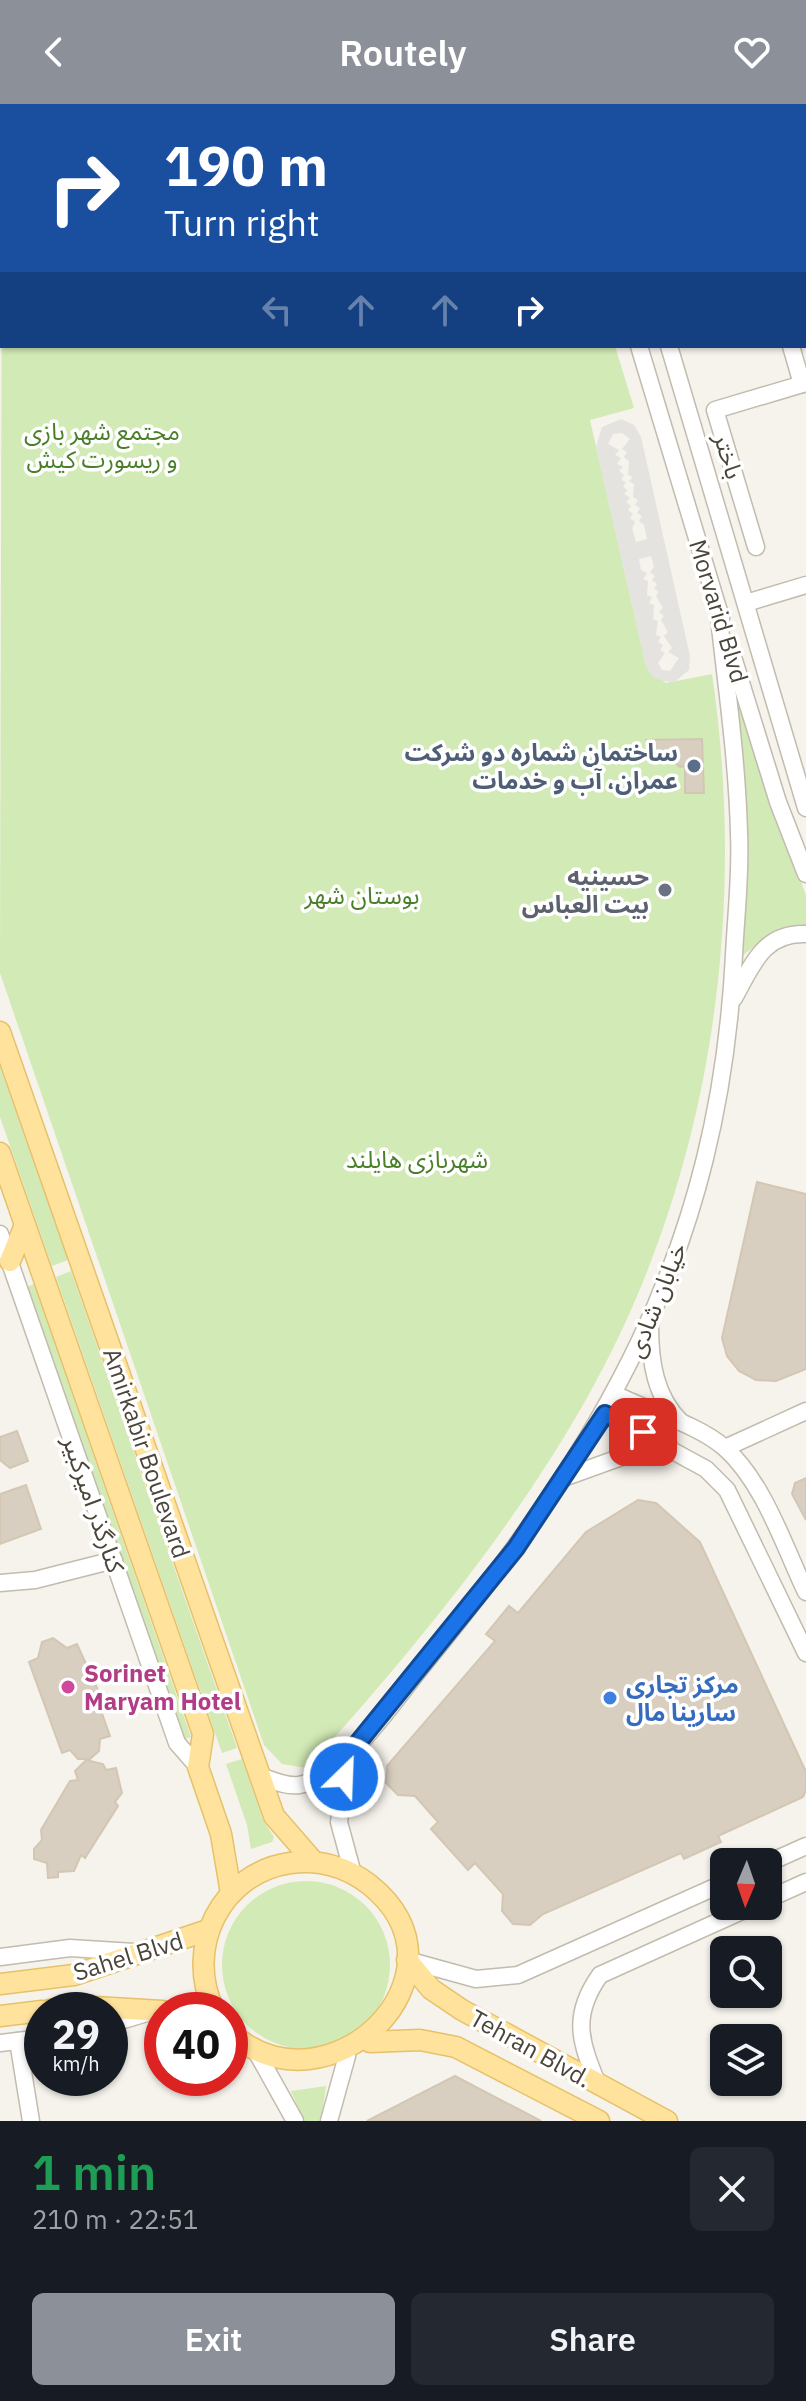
<!DOCTYPE html>
<html lang="en">
<head>
<meta charset="utf-8">
<style>
  :root { --surface:#171b24; --page:#242831; --text:#f1f3f6; --muted:#9ea1a6; --accent:#8c9099 }
  body { margin:0; font-family:"IBM Plex Sans","Noto Sans Arabic",sans-serif; background:var(--page); color:var(--text); height:100vh; display:flex; flex-direction:column; font-size:30px; white-space:nowrap }
  * { box-sizing:border-box; margin:0 }
  p { font-size:26px; color:var(--muted) }
  .icon { flex:none; width:44px; height:44px; fill:none; stroke:currentColor; stroke-width:2; stroke-linecap:round; stroke-linejoin:round }
  .map { position:relative; height:2017px; overflow:hidden }
  .side { display:flex; flex-direction:column; background:var(--surface); flex:1 }
  .side>* { flex:none }
  .guide { position:absolute; left:0px; top:0px; width:806px; height:244px; box-shadow:0 2px 6px #0004; background:#1a4fa0; color:#fff; overflow:hidden }
  .needle { width:52px; rotate:182deg }
  .fabs { position:absolute; left:710px; top:1744px; display:grid; gap:16px }
  .fabs a { display:grid; place-items:center; width:72px; height:72px; border-radius:12px; background:var(--surface); box-shadow:0 2px 6px #0004; font-size:40px }
  .speed { position:absolute; left:24px; top:1888px; display:flex; gap:16px; font-size:40px; font-weight:700; text-align:center }
  .speed>* { display:grid; place-content:center; width:104px; height:104px; border-radius:50%; background:var(--surface); box-shadow:0 2px 6px #0004; line-height:1 }
  .speed small { font-size:20px; font-weight:400 }
  .speed .limit { border:12px solid #d22; background:#fff; color:#111 }
  .pin { position:absolute; display:grid; place-items:center; width:68px; height:68px; color:#fff; margin:-34px; border-radius:16px; box-shadow:0 4px 12px #0006 }
  .me { position:absolute; width:88px; margin:-44px; rotate:24deg; stroke-linejoin:round; filter:drop-shadow(0 0 6px #0008) }
  .turn { display:flex; align-items:center; gap:28px; height:168px; padding:0 32px; font-size:36px }
  .turn .icon { width:104px; height:104px; stroke-width:2.5 }
  .turn b { display:block; font-size:56px; line-height:68px }
  .lanes { display:flex; align-items:center; height:76px; padding:0 32px; background:#0003; justify-content:center; gap:40px; direction:ltr }
  .lanes .off { opacity:.35 }
  .round { display:grid; place-items:center; flex:none; width:84px; height:84px; border-radius:12px; background:var(--page) }
  .summary { display:flex; align-items:center; justify-content:space-between; height:136px; padding:0 32px }
  h1 { font-size:48px; font-weight:600; line-height:60px; color:#1e9e55 }
  .action { display:flex; gap:16px; margin-top:auto; padding:16px 32px }
  .action a { flex:1; height:92px; border-radius:12px; background:var(--accent); color:#fff; font-size:32px; font-weight:600; line-height:92px; text-align:center }
  .action a+a { background:var(--page); color:var(--text) }
  header { display:flex; justify-content:space-between; align-items:center; height:104px; padding:0 32px; background:var(--accent); color:#fff; font-size:36px; font-weight:600 }
  .map>svg:first-child { display:block }
</style>
</head>
<body>
<header><svg class="icon" aria-label="back" viewBox="0 0 24 24"><path d="M15 5l-7 7 7 7"/></svg>Routely<svg class="icon" aria-label="heart" viewBox="0 0 24 24"><path d="M12 20l-8-8c-3-5 5-10 8-4 3-6 11-1 8 4z"/></svg></header>
<div class="map">
<svg width="806" height="2017" viewBox="0 0 806 2017">
  <rect width="100%" height="100%" fill="#f6f3ec"/>
  <g fill="#d2eab5">
    <polygon points="140,0 539,0 540,2 134,2"/>
    <path d="M2,48V242H615L634,304L590,316L646,562L666,579L712,570C748,813 710,1074 589,1290C514,1425 411,1549 307,1664L282,1660L264,1641L0,869Z"/>
    <path d="M733,572L771,701L806,791V822L779,824L742,852C750,758 747,666 733,572Z"/>
    <polygon points="0,963 68,1156 52,1162 0,1013"/>
    <polygon points="71,1167 237,1644 222,1649 56,1173"/>
    <polygon points="34,1180 191,1633 185,1635 27,1183"/>
    <polygon points="242,1655 263,1716 274,1733 272,1738 251,1745 247,1721 226,1660"/>
    <circle cx="306" cy="1861" r="84"/>
    <polygon points="326,1982 321,2017 304,2017 291,1987"/>
  </g>
  <path fill="#e5e3e0" fill-rule="evenodd" d="M621,315L634,321L641,333L690,552L689,566L673,579L653,574L646,562L596,343L602,323ZM622,329L630,335L622,345L627,348L624,353L629,357L628,371L633,373L629,377L634,380L633,393L638,396L635,401L640,404L637,409L642,412L639,417L644,421L647,435L636,438L632,424L635,418L630,414L633,410L628,406L631,402L626,398L630,394L624,390L628,386L623,383L626,378L621,376L624,371L619,367L623,363L617,360L621,354L615,351L619,346L608,340L613,330ZM651,452L654,463L650,468L655,472L652,476L657,480L654,484L659,488L656,492L663,504L659,508L664,512L661,516L668,528L664,532L672,544L668,548L679,554L670,567L662,566L658,559L665,549L660,546L663,541L658,538L661,533L656,531L658,517L653,515L654,501L649,499L652,493L647,491L648,477L643,475L647,469L641,466L639,455Z"/>
  <g fill="#d8cfc1" stroke="#d3c7b4" stroke-width="2">
    <polygon points="702,635 704,689 685,689 685,662 680,663 673,657 675,653 647,653 646,636"/>
    <polygon points="757,1078 806,1090 806,1265 776,1277 756,1276 739,1267 727,1252 722,1234"/>
    <polygon points="17,1327 28,1357 10,1364 0,1356 0,1333"/>
    <polygon points="806,1374 806,1416 792,1390 795,1379"/>
    <polygon points="26,1381 41,1425 0,1440 0,1390"/>
    <polygon points="638,1396 656,1399 700,1438 806,1668 806,1686 803,1693 718,1732 721,1738 684,1755 681,1749 543,1810 530,1821 513,1820 502,1807 503,1790 475,1759 468,1766 431,1725 438,1718 415,1692 398,1691 386,1679 387,1662 495,1537 486,1530 509,1502 518,1509 586,1428"/>
    <polygon points="53,1534 67,1544 77,1540 104,1599 99,1601 110,1632 100,1635 99,1647 90,1655 78,1655 70,1646 62,1649 29,1558 38,1554 42,1538"/>
    <polygon points="86,1656 103,1660 106,1666 116,1664 122,1689 115,1698 118,1702 85,1754 81,1751 74,1767 58,1768 58,1773 48,1774 47,1759 34,1755 34,1745 42,1736 41,1726 70,1677 78,1676 75,1667"/>
    <polygon points="455,1972 541,2017 367,2017"/>
  </g>
  <g fill="none" stroke-linecap="round" stroke-linejoin="round">
    <g stroke="#c2bbae" stroke-width="19">
      <g id="minor">
        <polyline points="565,0 565,2"/>
        <polyline points="598,0 599,2"/>
        <polyline points="720,0 721,2"/>
        <polyline points="639,242 721,514"/>
        <polyline points="669,242 806,704"/>
        <polyline points="791,242 802,280"/>
        <polyline points="756,443 715,306 806,279"/>
        <polyline points="746,499 806,481"/>
        <polyline points="729,540 778,698 806,770"/>
        <path d="M734,894C752,862 763,828 806,830"/>
        <polyline points="0,1130 177,1639 198,1663"/>
        <path d="M650,1222C650,1257 655,1293 681,1318"/>
        <path d="M615,1290C649,1308 696,1319 725,1344C764,1379 784,1442 806,1488"/>
        <polyline points="605,1310 706,1365 727,1386 806,1549"/>
        <polyline points="725,1344 806,1307"/>
        <polyline points="566,1373 627,1351 669,1342"/>
        <polyline points="0,1479 35,1476 114,1456"/>
        <polyline points="348,1651 339,1718 353,1770"/>
        <path d="M260,1672C272,1676 286,1683 299,1681C342,1675 394,1597 420,1565C604,1341 719,1148 734,851C736,810 741,770 739,729C737,653 726,580 718,505"/>
        <polyline points="768,1759 806,1742"/>
        <polyline points="768,1795 806,1778"/>
        <polyline points="0,1853 70,1844 134,1848"/>
        <polyline points="407,1856 476,1875 518,1871 724,1779"/>
        <polyline points="110,1920 147,1909"/>
        <polyline points="18,1937 31,2017"/>
        <polyline points="0,1939 42,1934"/>
        <polyline points="257,1949 295,2017"/>
        <path d="M598,1981C580,1937 571,1912 600,1871L753,1802"/>
        <polyline points="329,2017 347,1952"/>
      </g>
    </g>
    <g stroke="#e6c16a" stroke-width="23">
      <g id="major">
        <polyline points="0,928 274,1712 314,1758"/>
        <polyline points="0,1049 203,1630 198,1663 221,1730 231,1789"/>
        <polyline points="10,1157 25,1121"/>
        <polyline points="407,1856 431,1885 462,1906 667,2017"/>
        <polyline points="0,1880 74,1871 208,1826"/>
        <polyline points="50,1906 78,1902 162,1907"/>
        <path d="M214,1906C184,1844 221,1769 290,1759C319,1755 347,1763 370,1781C480,1870 327,2017 230,1928"/>
        <polyline points="0,1912 42,1907"/>
        <polyline points="370,1938 420,1936 456,1943 599,2017"/>
      </g>
    </g>
    <use href="#minor" stroke="#fff" stroke-width="16"/>
    <use href="#major" stroke="#ffe39c" stroke-width="20"/>
  </g>
  <g fill="none" stroke-linecap="round" stroke-linejoin="round">
    <g stroke="#114b97" stroke-width="20">
      <polyline id="route" points="344,1673 348,1651 516,1444 605,1310 643,1328"/>
    </g>
    <use href="#route" stroke="#1a73e8" stroke-width="14"/>
  </g>
  <circle fill="#5c6f8a" stroke="#fff" stroke-width="3" cx="694" cy="662" r="8"/>
  <circle fill="#6b7280" stroke="#fff" stroke-width="3" cx="665" cy="786" r="8"/>
  <circle fill="#d1479c" stroke="#fff" stroke-width="3" cx="68" cy="1583" r="8"/>
  <circle fill="#3f7fe0" stroke="#fff" stroke-width="3" cx="610" cy="1594" r="8"/>
  <g text-anchor="middle" dominant-baseline="central" stroke-width="7" stroke-linejoin="round" paint-order="stroke">
    <g font-size="24" fill="#4a7f2a" stroke="#fff">
      <text x="102" y="327">مجتمع شهر بازی<tspan x="102" dy="28">و ریسورت کیش</tspan></text>
      <text x="362" y="791">بوستان شهر</text>
      <text x="417" y="1055">شهربازی هایلند</text>
    </g>
    <g font-size="24" fill="#4b4439" stroke="#fff">
      <text transform="translate(729 352) rotate(73)">باختر</text>
      <text transform="translate(719 507) rotate(73)">Morvarid Blvd</text>
      <text transform="translate(656 1196) rotate(-68)">خیابان شادی</text>
      <text transform="translate(147 1349) rotate(71)">Amirkabir Boulevard</text>
      <text transform="translate(94 1400) rotate(71)">کنارگذر امیرکبیر</text>
      <text transform="translate(128 1852) rotate(-17)">Sahel Blvd</text>
      <text transform="translate(531 1944) rotate(29)">Tehran Blvd.</text>
    </g>
    <g font-size="24" font-weight="bold" fill="#4e5e75" stroke="#fff" text-anchor="end">
      <text x="678" y="648">ساختمان شماره دو شرکت<tspan x="678" dy="28">عمران، آب و خدمات</tspan></text>
    </g>
    <g font-size="24" font-weight="bold" fill="#5b616d" stroke="#fff" text-anchor="end">
      <text x="649" y="772">حسینیه<tspan x="649" dy="28">بیت العباس</tspan></text>
    </g>
    <g font-size="24" font-weight="bold" fill="#b23c85" stroke="#fff" text-anchor="start">
      <text x="84" y="1569">Sorinet<tspan x="84" dy="28">Maryam Hotel</tspan></text>
    </g>
    <g font-size="24" font-weight="bold" fill="#366cbe" stroke="#fff" text-anchor="start">
      <text x="626" y="1580">مرکز تجاری<tspan x="626" dy="28">سارینا مال</tspan></text>
    </g>
  </g>
</svg>
<div class="fabs">
<a><svg class="needle" viewBox="-14 -14 28 28"><path d="M0-13l5 13h-10z" fill="#e53935"/><path d="M0 13l5-13h-10z" fill="#9ea1a6"/></svg></a>
<a><svg class="icon" aria-label="search" viewBox="0 0 24 24"><circle cx="10" cy="10" r="6"/><path d="M15 15l6 6"/></svg></a>
<a><svg class="icon" aria-label="layers" viewBox="0 0 24 24"><path d="M12 4l9 5-9 5-9-5zM3 14l9 5 9-5"/></svg></a>
</div>
<div class="speed"><div>29<small>km/h</small></div><div class="limit">40</div></div>
<div class="pin" style="left:643px;top:1328px;background:#d93025"><svg class="icon" aria-label="arrive" viewBox="0 0 24 24"><path d="M6 21V4h12l-3 4 3 4H6"/></svg></div>
<svg class="me" style="left:344px;top:1673px" viewBox="-20 -20 40 40"><circle r="17" fill="#1a73e8" stroke="#fff" stroke-width="3"/><path d="M0-11L8 9 0 5-8 9z" fill="#fff"/></svg>
<div class="guide">
<div class="turn"><svg class="icon" aria-label="right" viewBox="0 0 24 24"><path d="M7 20v-9h11M14 6l5 5-5 5"/></svg><div><b>190 m</b>Turn right</div></div>
<div class="lanes"><svg class="icon off" aria-label="left" viewBox="0 0 24 24"><path d="M17 20v-9H6M10 6l-5 5 5 5"/></svg><svg class="icon off" aria-label="ahead" viewBox="0 0 24 24"><path d="M12 20V5M6 11l6-6 6 6"/></svg><svg class="icon off" aria-label="ahead" viewBox="0 0 24 24"><path d="M12 20V5M6 11l6-6 6 6"/></svg><svg class="icon" aria-label="right" viewBox="0 0 24 24"><path d="M7 20v-9h11M14 6l5 5-5 5"/></svg></div>
</div>
</div>
<section class="side">
<div class="summary"><div><h1>1 min</h1><p>210 m · 22:51</p></div><a class="round"><svg class="icon" aria-label="close" viewBox="0 0 24 24"><path d="M6 6l12 12M18 6L6 18"/></svg></a></div>
<div class="action"><a>Exit</a><a>Share</a></div>
</section>
</body>
</html>
